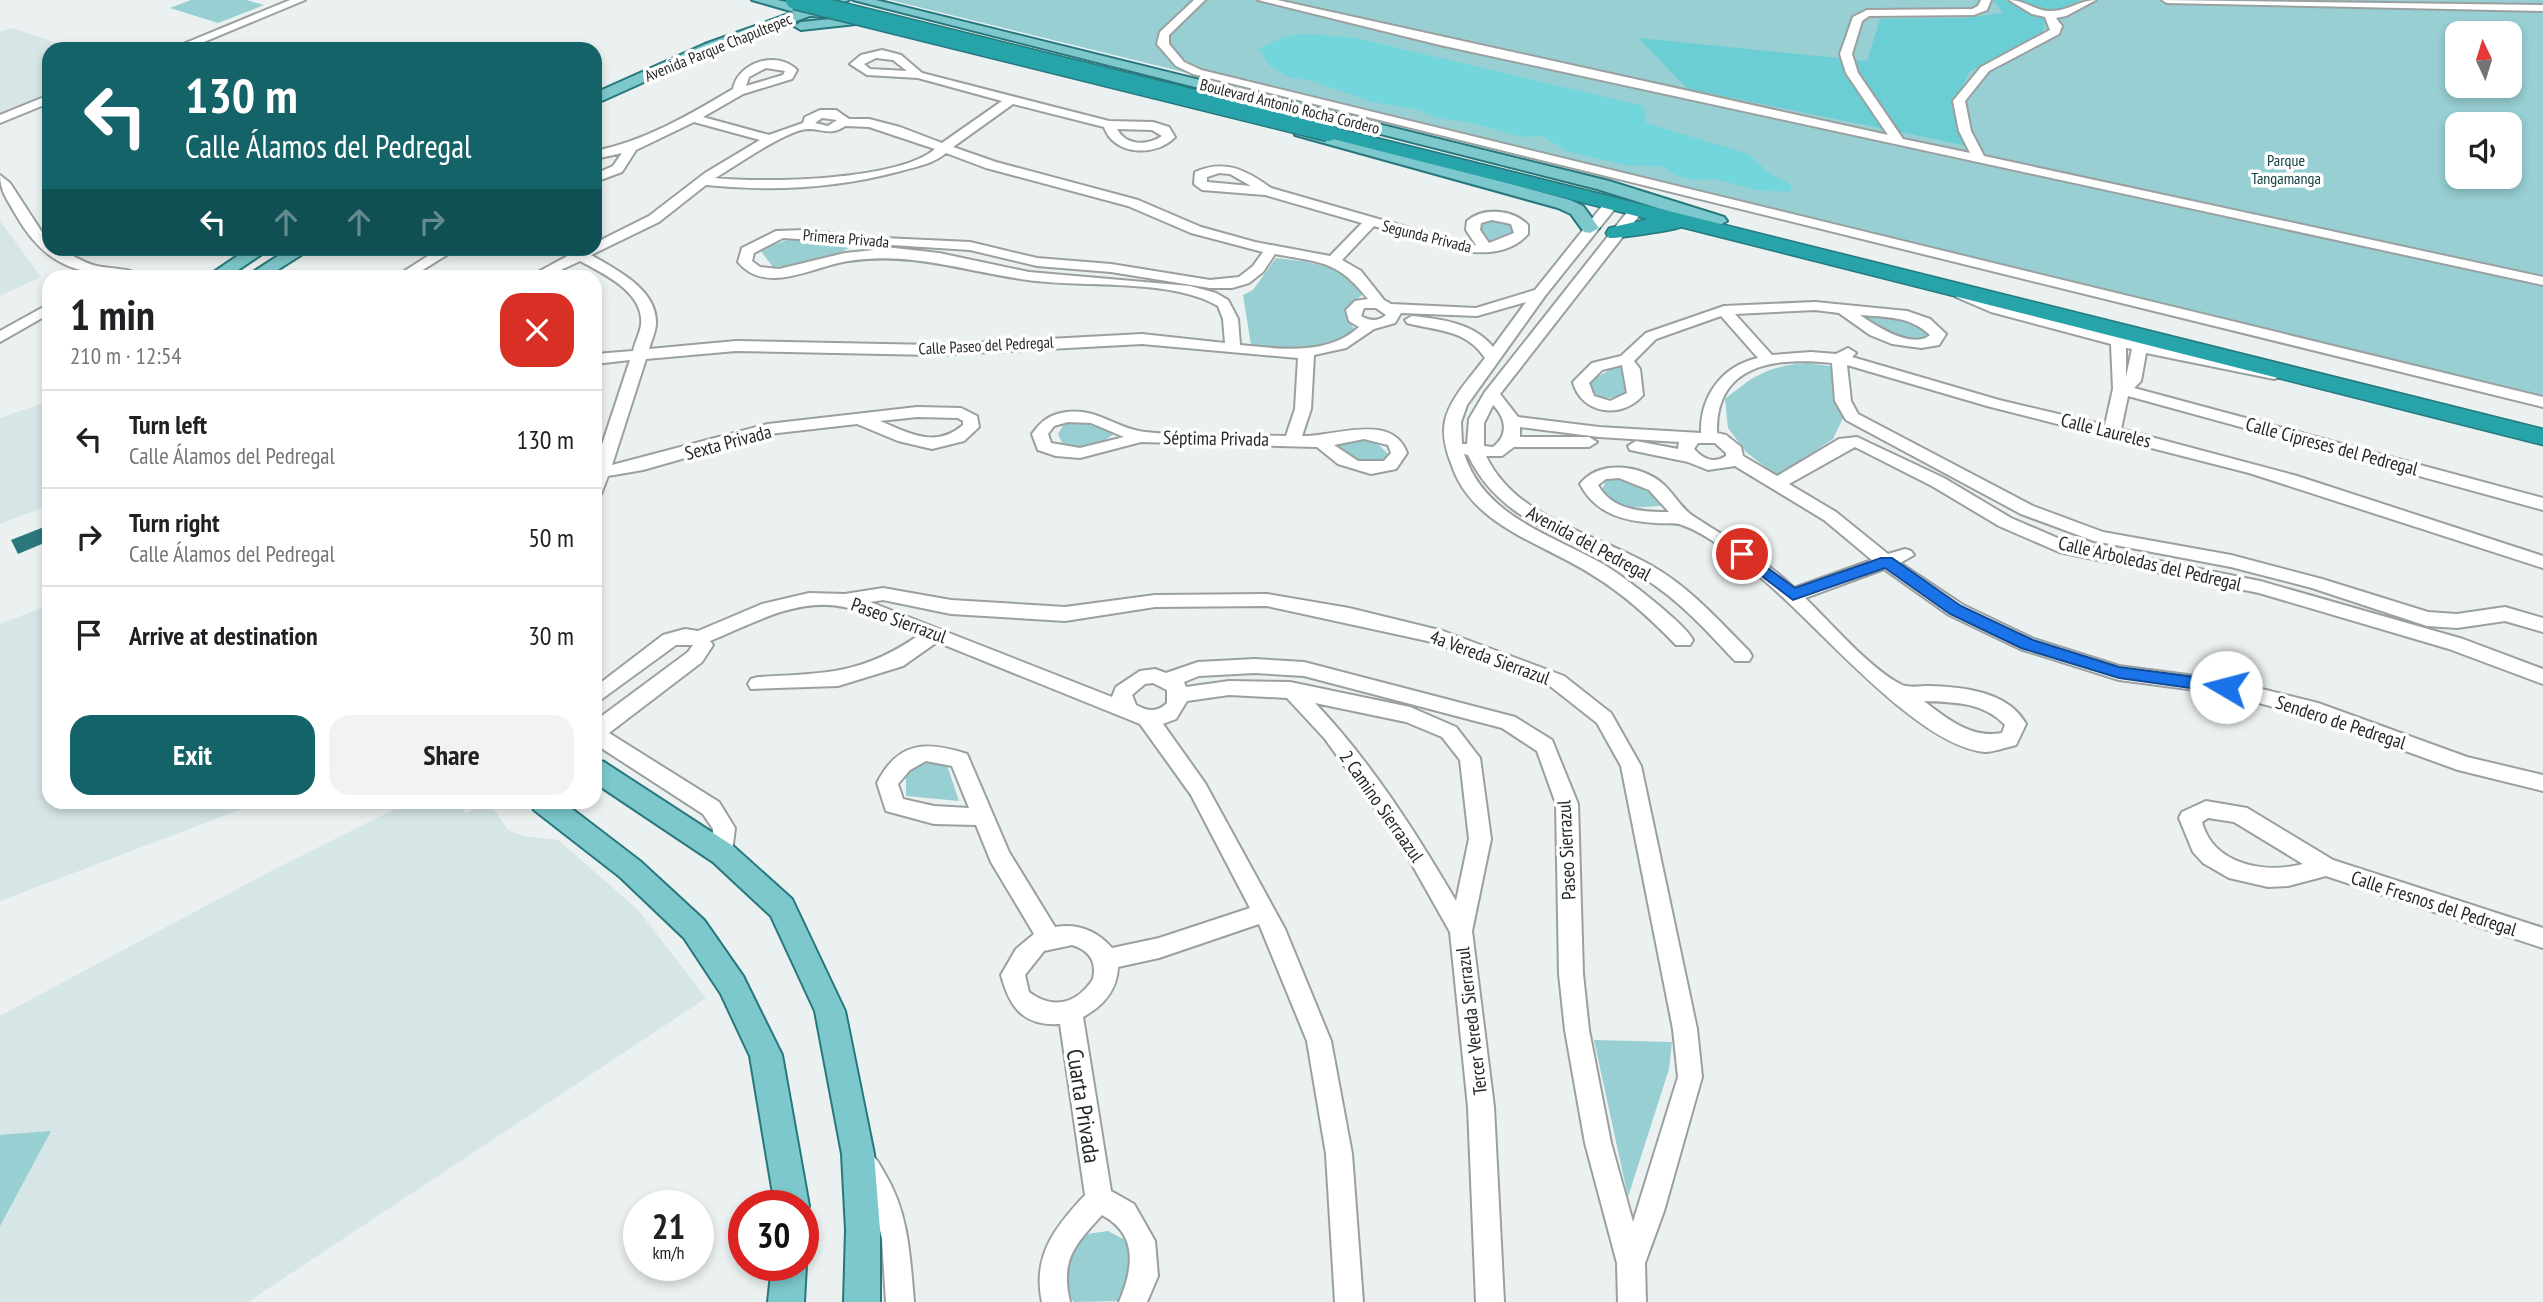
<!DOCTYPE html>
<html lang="en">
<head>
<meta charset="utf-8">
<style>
  :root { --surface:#fff; --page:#f2f2f2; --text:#202124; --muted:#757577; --line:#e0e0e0; --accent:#146368 }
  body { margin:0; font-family:"PT Sans Narrow",sans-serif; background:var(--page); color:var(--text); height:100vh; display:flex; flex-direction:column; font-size:26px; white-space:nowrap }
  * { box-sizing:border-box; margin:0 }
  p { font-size:23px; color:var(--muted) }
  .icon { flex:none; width:38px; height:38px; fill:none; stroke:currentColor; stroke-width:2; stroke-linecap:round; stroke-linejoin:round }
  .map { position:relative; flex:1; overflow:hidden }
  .side { position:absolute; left:42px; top:270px; width:560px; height:539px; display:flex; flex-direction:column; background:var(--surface); border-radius:21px; box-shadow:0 4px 10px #0003 }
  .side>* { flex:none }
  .banner { position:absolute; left:42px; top:42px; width:560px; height:214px; border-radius:21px; box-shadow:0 4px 10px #0003; background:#146368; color:#fff; overflow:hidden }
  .needle { width:46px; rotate:356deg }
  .fabs { position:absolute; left:2445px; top:21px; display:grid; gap:14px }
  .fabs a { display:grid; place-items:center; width:77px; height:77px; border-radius:14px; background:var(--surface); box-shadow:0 4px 10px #0003; font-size:35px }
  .speed { position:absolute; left:623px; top:1190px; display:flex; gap:14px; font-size:35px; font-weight:700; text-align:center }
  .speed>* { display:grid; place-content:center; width:91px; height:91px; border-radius:50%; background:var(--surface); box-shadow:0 4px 10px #0003; line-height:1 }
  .speed small { font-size:18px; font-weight:400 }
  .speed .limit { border:10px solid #d22; background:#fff; color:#111 }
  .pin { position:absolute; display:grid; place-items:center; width:60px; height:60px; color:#fff; margin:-30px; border:4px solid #fff; border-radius:50%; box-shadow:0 2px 7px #0007 }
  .me { position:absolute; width:77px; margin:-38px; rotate:278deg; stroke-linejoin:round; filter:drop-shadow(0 0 5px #0008) }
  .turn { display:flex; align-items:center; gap:24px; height:147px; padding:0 28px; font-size:32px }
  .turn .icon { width:91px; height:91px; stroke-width:2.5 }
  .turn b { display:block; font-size:49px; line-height:60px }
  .lanes { display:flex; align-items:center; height:66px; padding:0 28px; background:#0003; justify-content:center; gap:35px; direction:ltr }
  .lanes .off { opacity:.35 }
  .round { display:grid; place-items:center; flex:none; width:74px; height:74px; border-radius:21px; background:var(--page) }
  .summary { display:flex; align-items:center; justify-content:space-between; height:119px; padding:0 28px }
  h1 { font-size:42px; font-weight:700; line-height:52px }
  .action { display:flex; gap:14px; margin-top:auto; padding:14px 28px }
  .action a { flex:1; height:80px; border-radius:21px; background:var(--accent); color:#fff; font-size:28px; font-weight:700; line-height:80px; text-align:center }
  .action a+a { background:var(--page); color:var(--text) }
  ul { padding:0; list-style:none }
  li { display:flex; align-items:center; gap:21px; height:98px; padding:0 28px; border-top:2px solid var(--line) }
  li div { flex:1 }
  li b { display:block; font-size:26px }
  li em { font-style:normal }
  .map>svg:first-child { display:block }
</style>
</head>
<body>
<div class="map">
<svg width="2543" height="1302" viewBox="0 0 2543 1302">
  <rect width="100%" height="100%" fill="#ebf0f1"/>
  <g fill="#d6e5e6">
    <polygon points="12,28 75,49 49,49 49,93 0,112 0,32"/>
    <polygon points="0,221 41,277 0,296"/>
    <polygon points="49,401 49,505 0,524 0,418"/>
    <polygon points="49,605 49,802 260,802 0,901 0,624"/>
    <polygon points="409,802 457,802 466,813 480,806 493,808 508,830 523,836 558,840 638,910 706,998 248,1302 0,1302 0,1016 271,871"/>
  </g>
  <g fill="#97cfd2" fill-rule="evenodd">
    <polygon points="191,0 246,0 264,5 218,23 170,8"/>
    <path d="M890,0H2543V406ZM2457,33H2510V86H2457ZM2457,124H2510V177H2457Z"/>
    <polygon points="1492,221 1508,222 1515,228 1511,238 1490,245 1478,226"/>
    <path d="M795,237L849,248C825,261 801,266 773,267L760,250Z"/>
    <path d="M1276,258C1310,262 1341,264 1364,293L1344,311L1354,329L1351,334L1305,350L1251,345L1243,295L1253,290Z"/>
    <path d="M1864,315L1905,320L1929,333C1910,351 1880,328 1864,315Z"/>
    <path d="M1806,363L1837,367L1844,416L1833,439L1777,476L1746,452L1728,428L1725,399C1754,375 1769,366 1806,363Z"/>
    <path d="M1618,365L1624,372L1628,390C1613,402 1601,399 1586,389L1594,379Z"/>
    <path d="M1086,419L1103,424L1114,434C1096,447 1083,449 1062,443L1058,434L1065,422Z"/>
    <path d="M1361,439L1379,445L1389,455L1388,459C1372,472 1347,455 1333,445Z"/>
    <path d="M1626,477L1667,505C1642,507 1618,513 1602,490L1606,480Z"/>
    <polygon points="918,758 946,762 959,801 906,796 906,777"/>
    <polygon points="1594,1040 1672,1042 1669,1069 1628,1197"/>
    <polygon points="51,1131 0,1226 0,1135"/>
    <polygon points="1108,1231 1127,1241 1137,1259 1122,1301 1074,1302 1063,1291 1068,1248 1086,1234"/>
  </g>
  <polygon fill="#6bced4" points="1993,0 2080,0 2048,14 2042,33 1969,72 1953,108 1973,147 1688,89 1638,38 1867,61 1880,19 1964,18 2003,13"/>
  <polygon fill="#73d6dc" points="1309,34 1356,38 1644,106 1646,123 1749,154 1770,174 1792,185 1790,192 1755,190 1716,179 1693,180 1675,175 1665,167 1626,165 1569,152 1542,136 1522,137 1472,123 1438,118 1415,109 1373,102 1309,80 1290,78 1269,65 1259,48 1287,36"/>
  <polygon fill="#2a787d" points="49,525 49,541 18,554 11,540"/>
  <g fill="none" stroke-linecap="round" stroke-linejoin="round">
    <g stroke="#9aa0a0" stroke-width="4">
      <g id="minor">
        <polygon points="290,0 305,0 187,49 171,49"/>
        <polygon points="1194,0 1205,0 1169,35 1169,44 1184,62 1201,70 2543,397 2543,407 1193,74 1176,66 1157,44 1160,32"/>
        <path d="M1258,0H1277L1888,135L1846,73L1840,54L1853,17L1867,10L1972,9L1978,6L1981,0H1991L1987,10L1974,15L1869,16L1862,21L1852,54L1858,73L1903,139L1970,153L1959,131L1953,101L1981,67L2050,30L2045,17L2032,14L2009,0C2025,0 2036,12 2052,11C2068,11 2080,0 2096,0L2066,16L2056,18L2062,26L2059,34L1989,71L1965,101L1971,131L1984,156L2543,277V285L1440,45Z"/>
        <polygon points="2162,0 2543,5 2543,11 2167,3"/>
        <path d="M882,50L901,55L922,73L1109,121L1153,122L1169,127L1175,137C1156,157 1114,156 1104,127L1013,104L953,147L996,162L1138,200L1201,227L1255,242L1330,256L1362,223L1265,195L1202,190L1194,184L1195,172C1225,159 1246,170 1271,188L1472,246L1476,245L1466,230L1467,221C1483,207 1513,209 1528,225V234C1493,274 1415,238 1374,226L1342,260L1361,271L1384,300L1391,304L1476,308L1535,290L1607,200H1617V206L1545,296L1467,405L1461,422L1462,444H1467L1469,419L1485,392L1632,206H1642V212L1500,394L1518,417L1599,427L1701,433C1700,396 1722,366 1758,358L1721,316L1656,339L1634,361L1640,369L1643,395C1622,420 1581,414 1573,382L1592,363L1621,356L1646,333L1724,306L1815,302L1907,311L1930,319L1946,334L1939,345L1921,348L1892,344L1870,335L1839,313L1815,310L1735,314L1772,355L1811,352L1836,354L1848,348L1856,353L1852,357L1999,400L2105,425L2113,389L2111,344L1991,312L1956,297V291L1961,290L2014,310L2146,343L2280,371V377L2274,379L2146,353L2141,381L2134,388L2543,498V510L2128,396L2121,429L2297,476L2543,556V568L2249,473L1987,406L1847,365L1851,401L1858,414L2033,506L2103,532L2231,555L2322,579L2428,612L2457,614L2505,607L2543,618V632L2505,621L2457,628L2427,626L2312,588L2231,567L2094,541L2021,514L1846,420L1835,401L1832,363C1777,357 1715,363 1717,433L1726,435L1741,447L1743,456L1777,476L1839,439L1857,437L1944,478L2011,518L2069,543L2260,581L2463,639L2543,669V684L2449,649L2259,593L2059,552L1999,526L1932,486L1855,447L1789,484L1836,512L1888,554L1905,549L1911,551L1914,555L1900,563L1963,605L2034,639L2119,666L2226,680L2318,703L2467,757L2543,775V791L2458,770L2314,718L2226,694L2119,680L2020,649L1949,615L1884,569L1805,598C1830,622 1871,670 1902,685C1909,688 1921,686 1929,686C1962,687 2008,691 2026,724L2016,745C2007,747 1994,752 1985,752C1916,746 1815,621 1761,578C1738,559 1710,535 1682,525C1675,522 1664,524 1656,523C1623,521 1596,514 1580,484C1599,459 1642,465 1663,484C1674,494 1681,508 1693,516C1728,539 1763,558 1794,588L1872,560L1824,520L1735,466L1708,470L1688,462L1630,450L1628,446L1636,441L1678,449L1679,442L1599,437L1520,427V437H1589L1597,442L1589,447H1514L1502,456H1486C1517,521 1600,534 1657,569C1692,590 1720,622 1749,651L1752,656L1749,661H1735C1707,631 1679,600 1644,578C1581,538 1503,529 1468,455L1464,454C1485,517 1550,534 1603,564C1624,577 1644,593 1663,609C1673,618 1686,628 1693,640L1690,645H1676C1651,619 1625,595 1594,576C1544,543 1471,527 1451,463C1446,450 1442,436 1445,421C1450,398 1471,377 1485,358C1466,329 1437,331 1407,323L1405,320L1412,316C1441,319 1474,323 1493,347L1526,302L1477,316L1401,313L1395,323L1374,329L1346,348L1314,355L1311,409L1302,436C1335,437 1392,412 1407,453L1396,469L1371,474L1338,464L1317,447L1141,442L1080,458L1056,456L1038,450L1032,434C1041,421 1050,414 1067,412C1097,408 1117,429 1145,432C1191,437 1239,435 1286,436L1295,409L1298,358L1142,344L933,355L736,351L646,359L612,465L768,424L917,407L961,408L977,416L979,427L964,441L932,449L898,441L857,424L769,434L643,470L608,476L601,494L595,495V466L630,360L595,364V354L633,351C635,342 640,333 641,325C645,292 602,273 580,261L548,276H531L582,248H595V243L649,216L705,173L760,140L694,122L636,150L622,172L595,182V174L613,166L622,153L595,159V151C645,141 689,115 733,89C738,62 777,50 797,70L792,79L743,94L703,117L769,135L803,123L805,117L820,110H836L849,119H869L900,127L942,143L1002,101L918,78L867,75L850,64L861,55ZM876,58L893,60L907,71L870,69L864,64ZM766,68L785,71L783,75L746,86L749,77ZM822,118L837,120L828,126L815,123ZM845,126L869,127L935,149C898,181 764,183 715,178C736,166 786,130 808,129C823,129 831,136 845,126ZM1117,129L1152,130L1162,136C1147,146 1126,146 1117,129ZM946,153L986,168L1128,206L1191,233L1263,252L1253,266L1239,277L1210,280L1111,264L1037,258L970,242L862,237L805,230L776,231L742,248L738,262C766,296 814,266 848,261C911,251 967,272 1028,280C1083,288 1171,278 1218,306L1223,319L1225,343L1142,334L933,345L736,341L649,349C651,342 656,331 656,323C657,289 615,269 591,255L659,222L706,185C773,192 837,188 901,171C918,166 933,164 946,153ZM1219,173L1230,174L1251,186L1207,182V177ZM1492,220L1511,224L1514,233L1489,243L1480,230L1481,223ZM783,238L970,250L1037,266L1111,272L1210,288H1232L1249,283L1263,272L1275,254C1322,263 1337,260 1368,299L1355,301L1346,310L1349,321L1359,327C1327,356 1280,349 1240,345L1238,319L1228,300L1216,293L1190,286L1029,272L939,253L894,248L845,253L779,269L760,267L752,261L754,253ZM1364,308H1376L1386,315C1378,322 1370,321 1361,316ZM1860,315C1886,317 1910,316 1930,335C1912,350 1876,326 1860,315ZM2126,348L2132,349L2126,377ZM1622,365L1627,393L1610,401L1594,396L1589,383L1602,370ZM1493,405C1506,418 1509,435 1493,447L1484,446V423ZM917,417L958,418L963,421V425C935,449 909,433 880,421ZM1068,422L1091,423L1124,437L1080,448L1051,443L1048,434L1054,426ZM1364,439L1388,445L1391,453L1384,461H1358L1334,445ZM1698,443H1715L1726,453V456C1714,464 1703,459 1694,449ZM1619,478L1649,490L1669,512C1643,512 1612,511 1598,485L1606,479ZM1924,701C1953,702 1984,702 2005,725L2002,733C1972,739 1947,719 1924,701Z"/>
        <polygon points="49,95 49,103 0,123 0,115"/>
        <path d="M0,175L10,183L49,243V248C64,248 81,263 97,266C109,269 133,268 140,276C81,276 46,268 16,215C8,201 0,191 0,175Z"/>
        <polygon points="440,248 458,248 413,276 397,276"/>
        <polygon points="49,304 49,314 0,342 0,331"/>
        <path d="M883,588L951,600L1065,607L1155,595L1267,594L1349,608L1443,631L1564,676L1611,713L1641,766L1697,1029L1702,1077L1664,1211L1645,1263L1646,1302H1618L1617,1263L1585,1143L1565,1030L1559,974L1556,804L1537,751L1502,728L1304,676L1255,673L1199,676L1184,682L1186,687L1229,681L1290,682L1410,707L1456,727L1480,758L1491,839L1472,931L1494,1107L1504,1302H1476L1468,1107L1450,932L1401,845L1325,739L1287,698L1229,695L1187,701L1176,719L1163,724L1205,783L1285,929L1331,1041L1352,1154L1363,1302H1335L1326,1154L1307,1041L1259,924L1159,958L1118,967C1117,991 1103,1006 1083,1017L1111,1191L1134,1204L1155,1241L1158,1276L1147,1302H1119C1133,1269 1139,1235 1102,1215C1075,1245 1060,1259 1070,1302H1042C1032,1256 1055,1227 1085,1195L1060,1024C1023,1026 1010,1008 1001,975L1016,949L1034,934L991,862L976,825L934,824L886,811L877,783C898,741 927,741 967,754L1009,852L1055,927C1078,923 1097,931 1112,948L1159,938L1250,908L1191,795L1140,724L937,642L903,666L838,686L751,689L748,684L751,679L758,677C825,673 862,675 919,635C895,626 869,612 844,607C798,597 751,624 710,641L713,645L702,662L609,733L719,802L735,828L731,860L723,863L715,860L712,854L713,829L703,814L595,744V721L688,652L693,645H676L595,704V687L663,635L685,629L698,631L762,604L809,593L845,594ZM883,600L951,614L1065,621L1155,607L1267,606L1432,642L1550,686L1597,723L1621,766L1673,1029L1678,1077L1633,1222L1611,1143L1589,1030L1583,974L1578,804L1552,740L1515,717L1304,662L1255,659L1198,662L1166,673L1155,669L1140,671L1116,687L1112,697L870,602ZM1153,683L1167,690V703C1157,713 1147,711 1136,705L1132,695L1145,684ZM1315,703L1406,722L1442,737L1460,760L1469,839L1456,901C1415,831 1371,762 1315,703ZM926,761L952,766L969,808L934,806L903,799L898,784L910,770ZM1072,945C1089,950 1097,961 1093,979C1077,1004 1053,1010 1029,992L1025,975L1044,951Z"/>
        <path d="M2206,801L2247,808L2333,860L2543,928V948L2326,876L2288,886L2268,887L2229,878L2203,863L2193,852L2179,818L2182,812ZM2208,818L2234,822L2303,864C2265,874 2213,865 2202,822Z"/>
        <path d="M864,1150C876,1155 879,1164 885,1174C909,1214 910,1257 914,1302H886L882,1239L875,1208L851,1163L855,1154Z"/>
      </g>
    </g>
    <g stroke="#27787c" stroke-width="4">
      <g id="major">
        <polygon points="752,0 777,0 809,7 829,0 849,0 824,11 825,17 810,16 715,50 595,104 595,93 705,44 794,12"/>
        <polygon points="853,0 876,0 1609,181 1724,217 1727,221 1718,226 1712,225 1597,189"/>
        <polygon points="851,17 858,21 856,24 801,30 794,26 801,22"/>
        <polygon points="1301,127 1570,200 1583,206 1599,228 1590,233 1584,232 1571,214 1558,208 1295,135 1295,129"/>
        <polygon points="249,248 271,248 229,276 208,276"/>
        <polygon points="290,248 312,248 268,276 247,276"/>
        <polygon points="595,759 604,762 733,846 792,899 845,1011 874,1154 880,1230 880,1302 844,1302 846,1230 842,1154 815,1011 771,916 713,862 595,783"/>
        <polygon points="530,802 563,802 640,861 704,920 743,976 782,1055 809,1206 804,1218 803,1206 775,1206 750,1056 721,994 684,938 620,877 534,810"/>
        <polygon points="803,1257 806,1265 804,1302 768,1302 772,1265 803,1265"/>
      </g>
    </g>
    <g stroke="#27787c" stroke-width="3">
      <path id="highway" d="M1328,126L2543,429V445L1681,227C1677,230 1615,239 1609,238L1606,233L1609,228L1648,219L1321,136L1318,132L1321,128Z"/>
    </g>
    <use href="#minor" fill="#fff" fill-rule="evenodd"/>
    <use href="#major" fill="#7dc8cc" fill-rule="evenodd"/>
    <use href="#highway" fill="#27a3aa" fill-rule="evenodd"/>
    <g stroke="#27787c" stroke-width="21" stroke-linecap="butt">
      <polyline id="highway-bridge" points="795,0 1328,132"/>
    </g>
    <use href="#highway-bridge" stroke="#27a3aa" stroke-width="18"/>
  </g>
  <polygon fill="#1a73e8" stroke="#114b97" stroke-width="2" points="1742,549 1795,588 1881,558 1892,558 1961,606 2033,640 2119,667 2226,681 2234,687 2226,693 2119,678 2021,648 1950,614 1885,568 1793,600 1737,557 1734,554"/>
  <g text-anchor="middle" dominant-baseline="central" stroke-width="7" stroke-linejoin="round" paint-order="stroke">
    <g font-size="16" fill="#262828" stroke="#fff">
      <text transform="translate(718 47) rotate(-22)">Avenida Parque Chapultepec</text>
      <text transform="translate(1290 106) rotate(14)">Boulevard Antonio Rocha Cordero</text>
      <text transform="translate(1427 236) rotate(14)">Segunda Privada</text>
      <text transform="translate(846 238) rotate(5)">Primera Privada</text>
      <text transform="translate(986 345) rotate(-3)">Calle Paseo del Pedregal</text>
    </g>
    <g font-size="16" fill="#124143" stroke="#fff">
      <text x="2286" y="160">Parque<tspan x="2286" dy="18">Tangamanga</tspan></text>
    </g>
    <g font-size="19" fill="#262828" stroke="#fff">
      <text transform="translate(2106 430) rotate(14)">Calle Laureles</text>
      <text transform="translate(1216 438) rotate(1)">Séptima Privada</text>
      <text transform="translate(728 442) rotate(-15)">Sexta Privada</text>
      <text transform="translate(2332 446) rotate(15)">Calle Cipreses del Pedregal</text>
      <text transform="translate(1589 543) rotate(28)">Avenida del Pedregal</text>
      <text transform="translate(2150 563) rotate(13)">Calle Arboledas del Pedregal</text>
      <text transform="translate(899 620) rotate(20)">Paseo Sierrazul</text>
      <text transform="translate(1490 657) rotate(20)">4a Vereda Sierrazul</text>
      <text transform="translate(2341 722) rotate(18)">Sendero de Pedregal</text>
      <text transform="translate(1382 806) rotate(55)">2 Camino Sierraazul</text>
      <text transform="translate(1566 850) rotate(-93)">Paseo Sierrazul</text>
      <text transform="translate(2434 903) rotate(18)">Calle Fresnos del Pedregal</text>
      <text transform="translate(1471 1021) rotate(-97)">Tercer Vereda Sierrazul</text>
    </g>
    <g font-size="23" fill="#262828" stroke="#fff">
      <text transform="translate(1084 1106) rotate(81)">Cuarta Privada</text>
    </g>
  </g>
</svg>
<div class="fabs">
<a><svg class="needle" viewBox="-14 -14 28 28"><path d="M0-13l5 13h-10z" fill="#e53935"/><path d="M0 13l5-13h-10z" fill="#757577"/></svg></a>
<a><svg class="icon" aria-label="sound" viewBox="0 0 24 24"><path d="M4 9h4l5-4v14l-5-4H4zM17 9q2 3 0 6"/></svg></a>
</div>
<div class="speed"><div>21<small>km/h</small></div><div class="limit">30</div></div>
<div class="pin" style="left:1742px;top:554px;background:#d93025"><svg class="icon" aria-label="arrive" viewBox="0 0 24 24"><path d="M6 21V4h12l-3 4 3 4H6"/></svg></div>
<svg class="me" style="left:2226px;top:687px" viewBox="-20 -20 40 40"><circle r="19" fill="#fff"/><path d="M0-13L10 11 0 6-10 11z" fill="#1a73e8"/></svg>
<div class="banner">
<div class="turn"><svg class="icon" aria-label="left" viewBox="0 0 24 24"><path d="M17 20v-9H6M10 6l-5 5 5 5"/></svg><div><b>130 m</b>Calle Álamos del Pedregal</div></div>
<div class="lanes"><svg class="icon" aria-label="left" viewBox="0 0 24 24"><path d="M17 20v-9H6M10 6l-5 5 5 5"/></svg><svg class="icon off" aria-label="ahead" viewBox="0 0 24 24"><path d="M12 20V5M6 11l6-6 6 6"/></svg><svg class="icon off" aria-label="ahead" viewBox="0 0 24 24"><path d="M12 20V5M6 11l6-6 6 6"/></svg><svg class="icon off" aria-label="right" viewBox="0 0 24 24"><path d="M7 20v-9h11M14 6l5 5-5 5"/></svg></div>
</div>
<section class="side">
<div class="summary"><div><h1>1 min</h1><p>210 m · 12:54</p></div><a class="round" style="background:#d93025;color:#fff"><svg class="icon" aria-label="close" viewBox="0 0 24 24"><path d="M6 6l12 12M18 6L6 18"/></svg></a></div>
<ul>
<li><svg class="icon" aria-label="left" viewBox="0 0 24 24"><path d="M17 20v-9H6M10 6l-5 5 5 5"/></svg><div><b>Turn left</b><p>Calle Álamos del Pedregal</p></div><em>130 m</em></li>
<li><svg class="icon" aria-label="right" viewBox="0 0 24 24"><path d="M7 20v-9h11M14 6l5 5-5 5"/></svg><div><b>Turn right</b><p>Calle Álamos del Pedregal</p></div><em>50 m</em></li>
<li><svg class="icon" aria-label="arrive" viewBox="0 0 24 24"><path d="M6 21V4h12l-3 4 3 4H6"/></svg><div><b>Arrive at destination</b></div><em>30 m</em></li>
</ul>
<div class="action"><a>Exit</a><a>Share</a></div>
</section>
</div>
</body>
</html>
